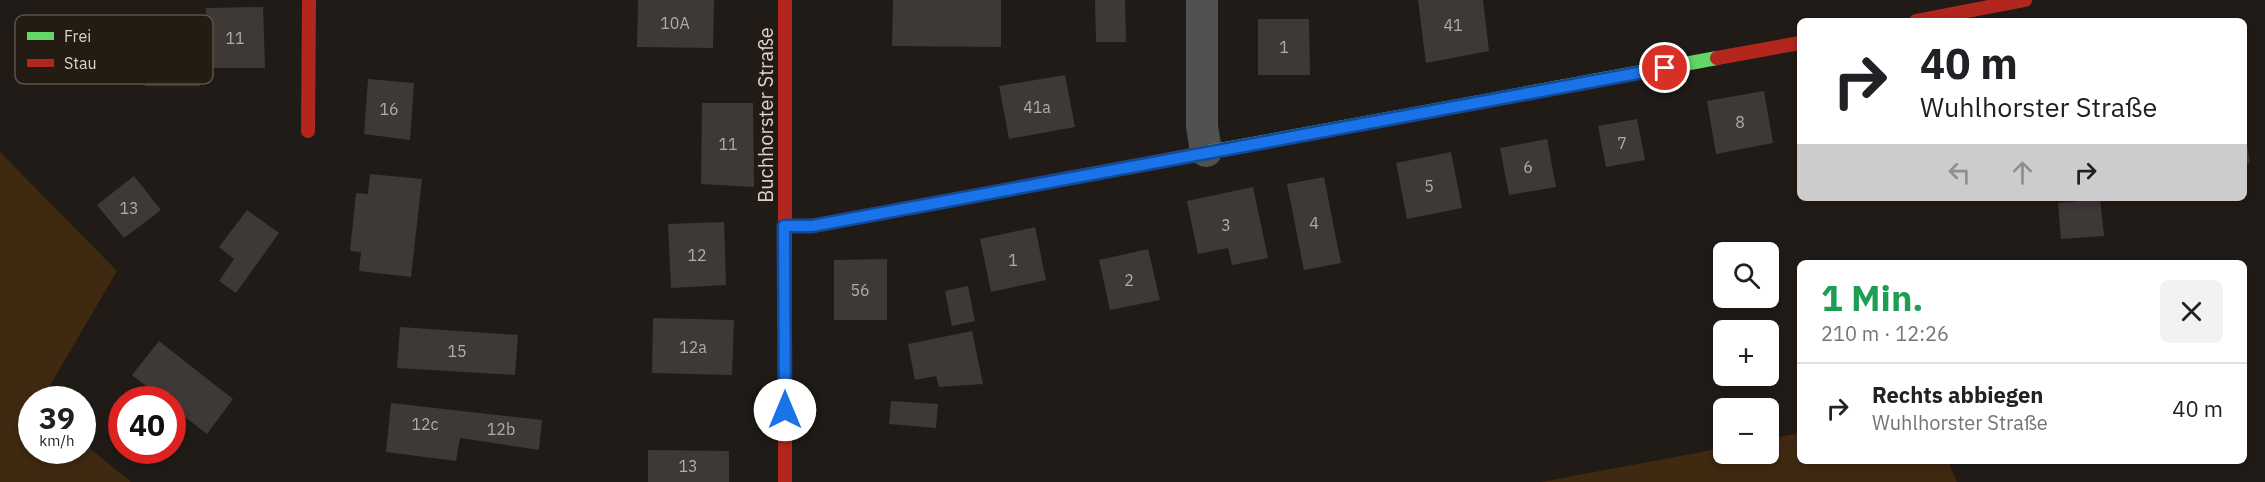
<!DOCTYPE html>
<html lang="de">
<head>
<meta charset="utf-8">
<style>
  :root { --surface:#fff; --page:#f2f2f2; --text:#202124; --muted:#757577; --line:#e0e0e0 }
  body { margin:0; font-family:"IBM Plex Sans",sans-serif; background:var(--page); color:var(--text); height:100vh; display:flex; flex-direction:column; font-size:22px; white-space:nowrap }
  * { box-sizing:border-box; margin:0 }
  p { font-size:20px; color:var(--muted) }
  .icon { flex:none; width:33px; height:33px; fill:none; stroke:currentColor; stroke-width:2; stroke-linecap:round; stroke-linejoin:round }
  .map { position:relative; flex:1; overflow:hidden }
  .sheet { position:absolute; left:1797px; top:260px; width:450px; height:204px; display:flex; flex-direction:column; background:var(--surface); border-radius:9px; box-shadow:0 3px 9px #0003 }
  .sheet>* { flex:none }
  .hud { position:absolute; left:1797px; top:18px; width:450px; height:183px; border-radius:9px; box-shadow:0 3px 9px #0003; background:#fff; color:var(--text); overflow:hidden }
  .buttons { position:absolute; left:1713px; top:242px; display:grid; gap:12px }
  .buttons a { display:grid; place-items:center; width:66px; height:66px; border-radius:9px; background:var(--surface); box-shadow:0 3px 9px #0003; font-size:30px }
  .speed { position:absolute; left:18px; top:386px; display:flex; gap:12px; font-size:30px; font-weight:700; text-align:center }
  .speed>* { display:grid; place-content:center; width:78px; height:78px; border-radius:50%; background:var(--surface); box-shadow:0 3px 9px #0003; line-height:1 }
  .speed small { font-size:15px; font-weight:400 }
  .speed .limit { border:9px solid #d22; background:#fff; color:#111 }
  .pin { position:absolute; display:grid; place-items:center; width:51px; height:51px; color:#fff; margin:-26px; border:3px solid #fff; border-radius:50%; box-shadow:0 2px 6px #0007 }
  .me { position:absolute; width:66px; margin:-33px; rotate:0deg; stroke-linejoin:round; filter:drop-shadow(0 0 4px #0008) }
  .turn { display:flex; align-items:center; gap:21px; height:126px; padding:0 24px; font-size:27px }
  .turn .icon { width:78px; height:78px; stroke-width:2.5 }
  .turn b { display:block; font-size:42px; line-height:51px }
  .lanes { display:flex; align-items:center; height:57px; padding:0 24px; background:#0003; justify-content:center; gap:30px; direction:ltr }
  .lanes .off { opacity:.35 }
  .round { display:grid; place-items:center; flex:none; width:63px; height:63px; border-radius:9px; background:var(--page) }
  .overview { display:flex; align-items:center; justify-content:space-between; height:102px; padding:0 24px }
  h1 { font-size:36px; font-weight:700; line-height:45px; color:#1e9e55 }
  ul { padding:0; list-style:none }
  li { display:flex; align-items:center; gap:18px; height:90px; padding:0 24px; border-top:2px solid var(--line) }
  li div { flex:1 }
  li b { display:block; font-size:22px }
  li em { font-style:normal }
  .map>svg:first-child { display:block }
</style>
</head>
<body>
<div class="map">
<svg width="2265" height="482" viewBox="0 0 2265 482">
  <rect width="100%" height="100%" fill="#201b16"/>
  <g fill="#3f2911">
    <polygon points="0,152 117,271 42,399 32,399 32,450 82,450 83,443 131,482 0,482"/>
    <polygon points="1800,433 1800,460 1948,461 1957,482 1541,482 1723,448 1724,453 1768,453 1769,439"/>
  </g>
  <g fill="#3e3935">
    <polygon points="638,0 714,0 713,48 637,47"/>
    <polygon points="893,0 1001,0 1001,47 892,46"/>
    <polygon points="1095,0 1125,0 1126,42 1096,42"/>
    <polygon points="1418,0 1483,0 1489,51 1426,63"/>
    <polygon points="263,7 265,68 207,68 206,8"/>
    <polygon points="1258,19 1309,19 1310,75 1258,75"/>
    <polygon points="172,58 200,59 200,86 145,86 145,68 172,68"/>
    <polygon points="1065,75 1075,127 1009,139 999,86"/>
    <polygon points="368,79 414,83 410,140 364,134"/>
    <polygon points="1764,91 1773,143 1716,154 1707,101"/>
    <polygon points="702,103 753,103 754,187 701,184"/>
    <polygon points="1637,119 1645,160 1606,167 1598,126"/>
    <polygon points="2244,126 2250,163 2244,163"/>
    <polygon points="1547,139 1556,187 1509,195 1500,148"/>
    <polygon points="1451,152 1462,208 1407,219 1396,163"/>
    <polygon points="370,174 422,179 411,277 359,271 361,252 350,251 356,193 368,194"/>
    <polygon points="134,176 161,210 124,238 97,205"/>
    <polygon points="1324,177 1341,263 1304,270 1287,184"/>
    <polygon points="1253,187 1268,258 1232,265 1228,248 1198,254 1187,201"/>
    <polygon points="2100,199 2104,236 2061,239 2058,203"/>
    <polygon points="247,210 279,233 236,293 219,281 234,259 219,247"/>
    <polygon points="724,222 726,285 671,288 668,224"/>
    <polygon points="1035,227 1046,280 991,292 980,239"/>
    <polygon points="1148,249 1160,300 1110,310 1099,260"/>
    <polygon points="887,259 887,320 834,320 834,260"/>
    <polygon points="968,286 975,321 952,326 945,291"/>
    <polygon points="653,318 734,320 732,375 652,373"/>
    <polygon points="400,327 518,335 515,375 397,368"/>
    <polygon points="972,331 983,384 939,387 936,376 915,380 908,344"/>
    <polygon points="159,341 233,399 207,434 172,407 172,399 163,399 132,375"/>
    <polygon points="891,401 938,404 936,428 889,424"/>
    <polygon points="391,403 542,420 539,450 460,438 456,461 386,452"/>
    <polygon points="648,450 729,451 729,482 648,482"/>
  </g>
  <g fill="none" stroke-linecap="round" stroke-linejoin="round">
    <polyline stroke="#505150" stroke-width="32" points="1202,0 1202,126 1206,151"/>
    <polyline stroke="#63d668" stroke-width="14" points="1209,152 1717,58"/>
    <g stroke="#b3261e" stroke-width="14">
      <polyline points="785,0 785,482"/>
      <polyline points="1916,21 2025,0"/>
      <polyline points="1717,58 1800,43"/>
      <polyline points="308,131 309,0"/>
      <polyline points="784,226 812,226 1209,152"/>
    </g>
  </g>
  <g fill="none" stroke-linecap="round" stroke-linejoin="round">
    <g stroke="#114b97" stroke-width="15">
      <polyline id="route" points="785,410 784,226 812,226 1665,68"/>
    </g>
    <use href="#route" stroke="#1a73e8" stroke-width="10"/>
  </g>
  <g text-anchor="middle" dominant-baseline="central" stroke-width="6" stroke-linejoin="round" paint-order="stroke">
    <g font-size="16" fill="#b2aca7">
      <text x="675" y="23">10A</text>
      <text x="1453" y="25">41</text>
      <text x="235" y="38">11</text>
      <text x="1284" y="47">1</text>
      <text x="1037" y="107">41a</text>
      <text x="389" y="109">16</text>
      <text x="1740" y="122">8</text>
      <text x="1622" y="143">7</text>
      <text x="728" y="144">11</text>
      <text x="1528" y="167">6</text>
      <text x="1429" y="186">5</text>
      <text x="129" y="208">13</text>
      <text x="1314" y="223">4</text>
      <text x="1226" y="225">3</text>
      <text x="697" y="255">12</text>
      <text x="1013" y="260">1</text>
      <text x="1129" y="280">2</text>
      <text x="860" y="290">56</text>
      <text x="693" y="347">12a</text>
      <text x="457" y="351">15</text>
      <text x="425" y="424">12c</text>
      <text x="501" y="429">12b</text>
      <text x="688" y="466">13</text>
    </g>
    <g font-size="20" fill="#d9d3cd" stroke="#241b12">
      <text transform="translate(765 115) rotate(-90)">Buchhorster Straße</text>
    </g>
  </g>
  <rect x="15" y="15" width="198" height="69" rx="9" fill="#241b12" stroke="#5a524a" stroke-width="1.5"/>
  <rect x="27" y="32" width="27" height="8" fill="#63d668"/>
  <rect x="27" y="59" width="27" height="8" fill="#b3261e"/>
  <g font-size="16" fill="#d9d3cd">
    <text x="64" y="42">Frei</text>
    <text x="64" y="69">Stau</text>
  </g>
</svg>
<div class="buttons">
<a><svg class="icon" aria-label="search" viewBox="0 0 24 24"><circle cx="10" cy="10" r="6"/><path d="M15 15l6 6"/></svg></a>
<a>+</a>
<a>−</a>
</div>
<div class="speed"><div>39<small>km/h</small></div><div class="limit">40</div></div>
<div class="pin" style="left:1665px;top:68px;background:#d93025"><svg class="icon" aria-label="arrive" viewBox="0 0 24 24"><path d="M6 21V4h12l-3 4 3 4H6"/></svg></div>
<svg class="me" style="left:785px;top:410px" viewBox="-20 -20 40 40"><circle r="19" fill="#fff"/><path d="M0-13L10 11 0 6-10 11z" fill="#1a73e8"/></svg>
<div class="hud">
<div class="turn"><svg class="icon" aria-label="right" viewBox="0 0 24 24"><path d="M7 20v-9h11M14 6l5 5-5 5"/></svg><div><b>40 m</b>Wuhlhorster Straße</div></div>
<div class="lanes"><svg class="icon off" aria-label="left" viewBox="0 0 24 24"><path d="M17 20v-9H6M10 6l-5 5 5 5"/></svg><svg class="icon off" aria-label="ahead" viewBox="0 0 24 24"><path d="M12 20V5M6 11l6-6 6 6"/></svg><svg class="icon" aria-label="right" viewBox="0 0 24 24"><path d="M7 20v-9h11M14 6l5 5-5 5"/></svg></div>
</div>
<section class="sheet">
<div class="overview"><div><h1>1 Min.</h1><p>210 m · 12:26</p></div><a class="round"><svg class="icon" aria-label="close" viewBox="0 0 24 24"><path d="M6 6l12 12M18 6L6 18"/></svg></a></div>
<ul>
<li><svg class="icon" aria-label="right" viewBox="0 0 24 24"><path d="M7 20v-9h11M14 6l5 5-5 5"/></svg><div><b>Rechts abbiegen</b><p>Wuhlhorster Straße</p></div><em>40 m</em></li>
</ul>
</section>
</div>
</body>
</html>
